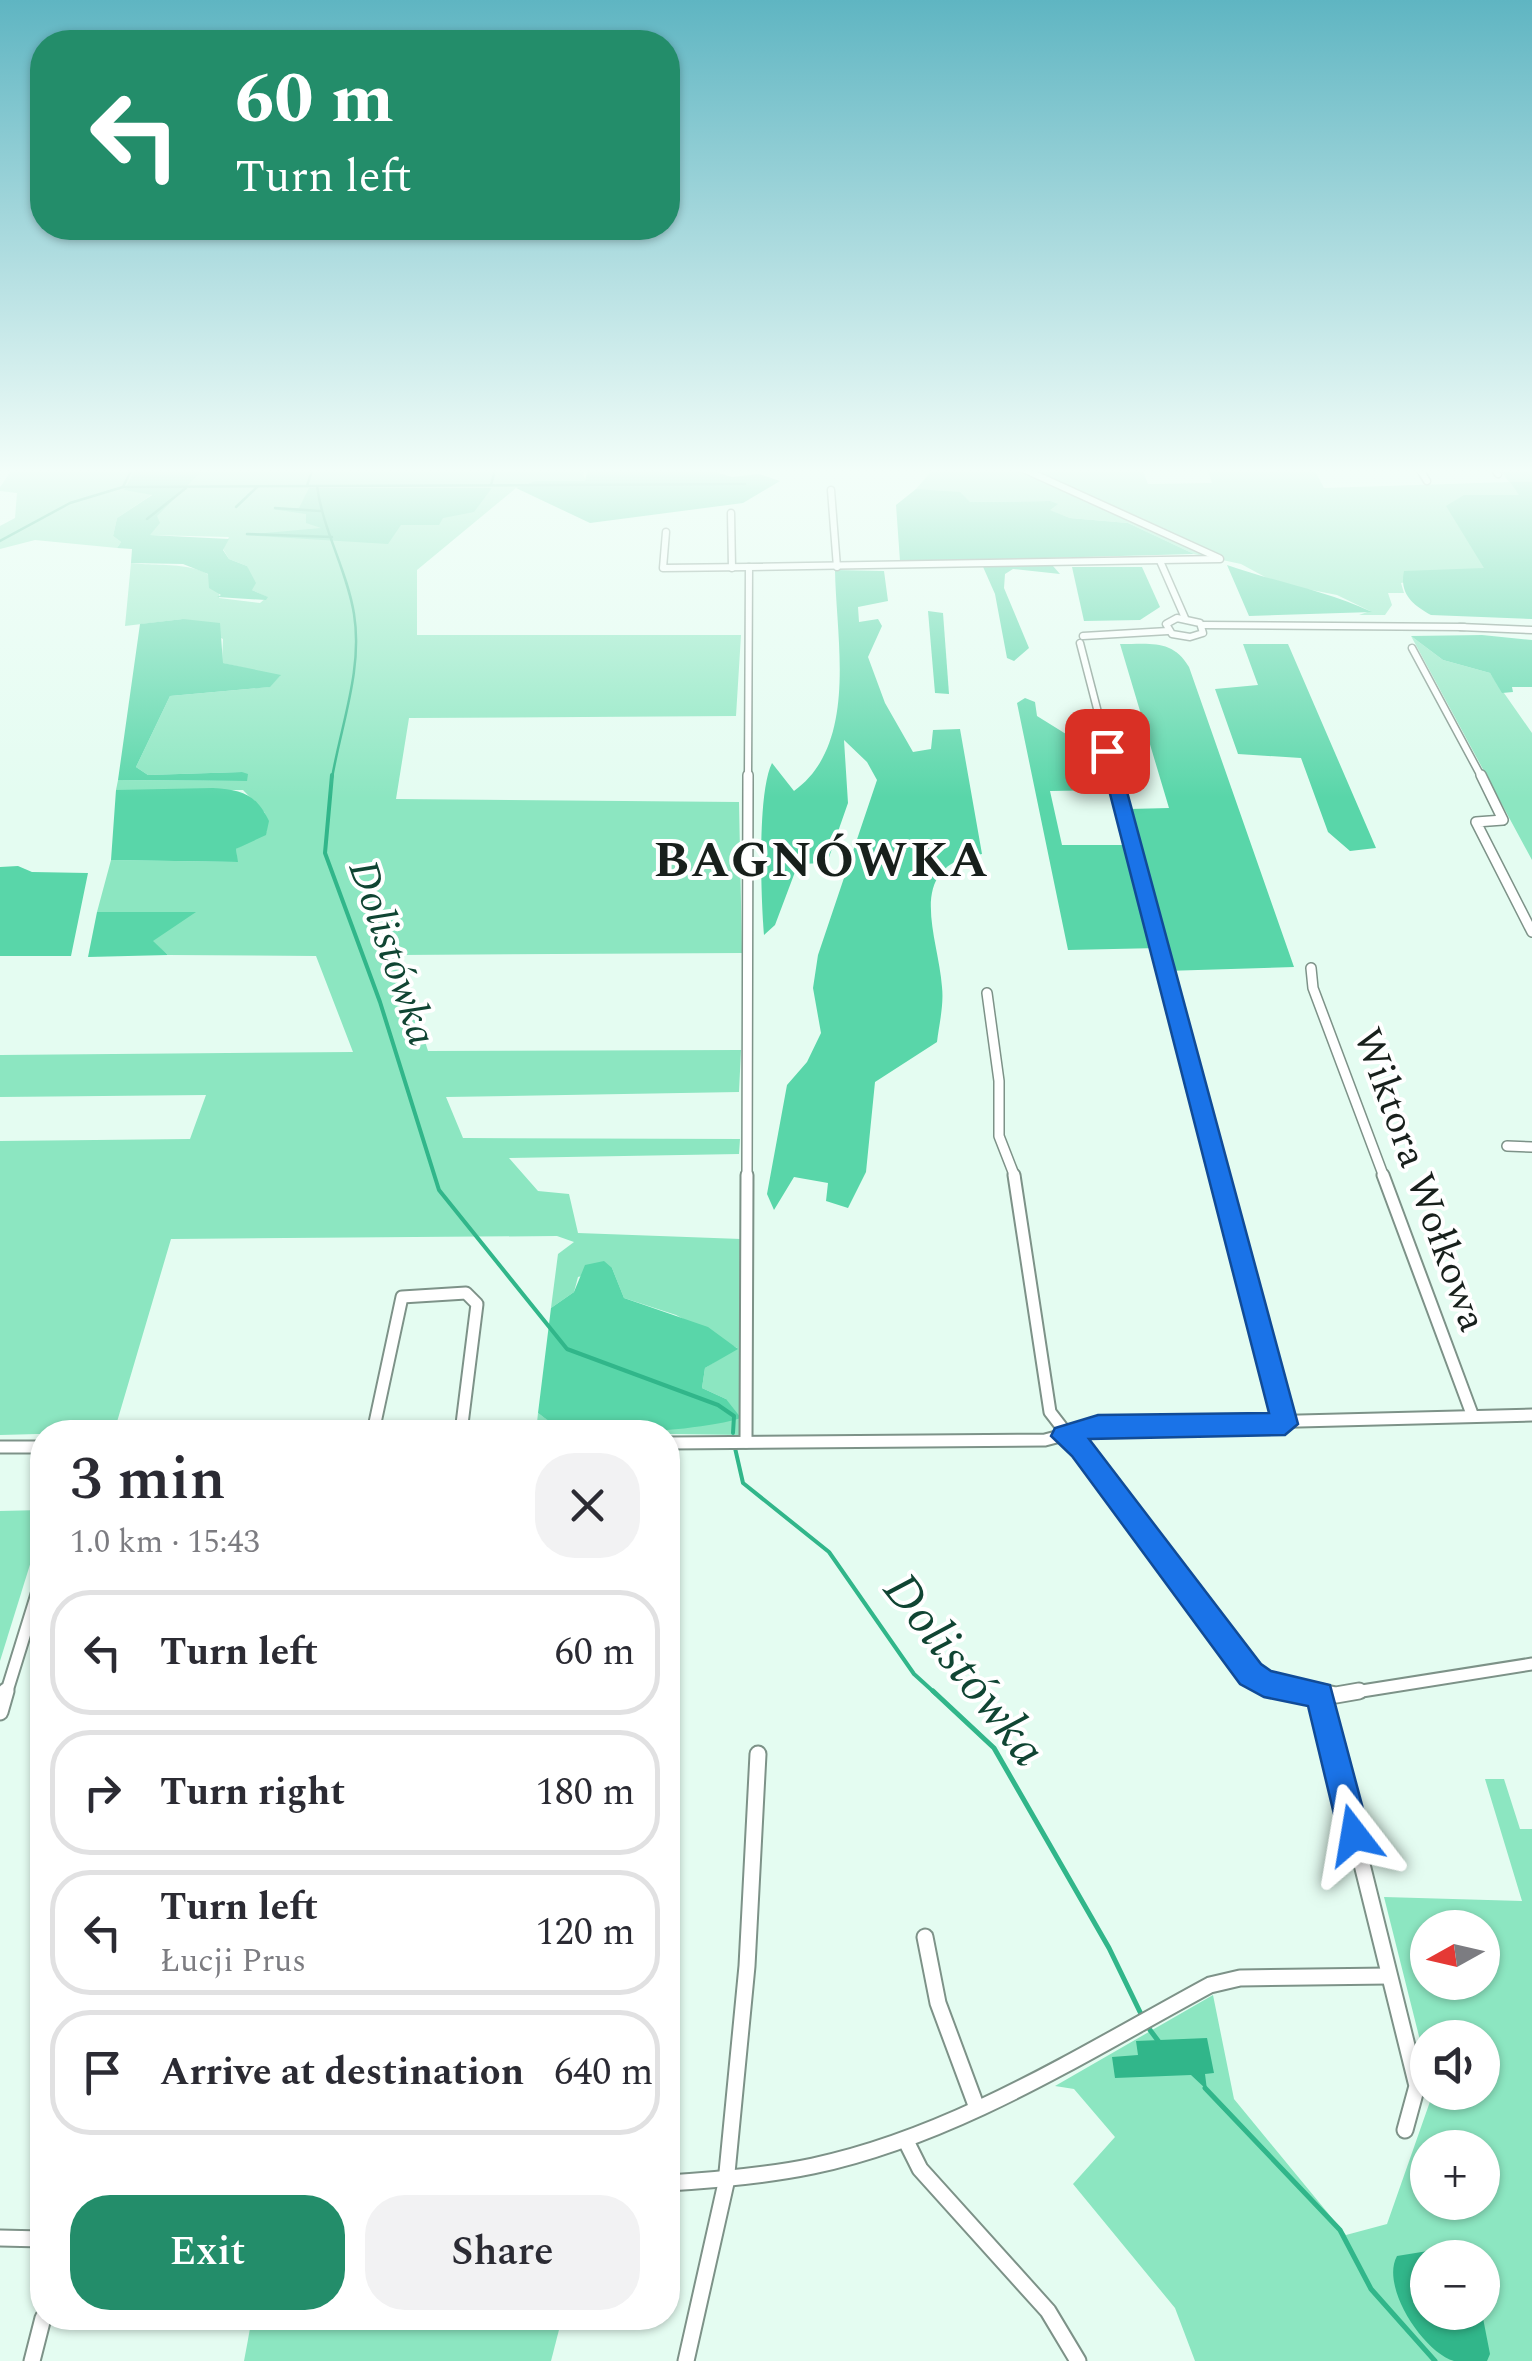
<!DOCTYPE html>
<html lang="en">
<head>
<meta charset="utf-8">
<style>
  :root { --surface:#fff; --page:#f2f2f3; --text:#2b2b33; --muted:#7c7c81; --line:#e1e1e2; --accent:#238d6a }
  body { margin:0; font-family:Spectral,serif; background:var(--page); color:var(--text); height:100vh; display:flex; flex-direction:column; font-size:38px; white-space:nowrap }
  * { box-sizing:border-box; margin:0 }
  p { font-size:32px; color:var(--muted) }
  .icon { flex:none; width:55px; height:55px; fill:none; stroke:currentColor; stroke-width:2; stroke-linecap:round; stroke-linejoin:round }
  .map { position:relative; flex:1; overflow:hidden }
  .side { position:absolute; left:30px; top:1420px; width:650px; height:910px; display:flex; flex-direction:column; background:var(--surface); border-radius:40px; box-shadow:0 2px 8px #0004 }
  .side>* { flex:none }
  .top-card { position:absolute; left:30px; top:30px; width:650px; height:210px; border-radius:40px; box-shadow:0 2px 8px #0004; background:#238d6a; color:#fff; overflow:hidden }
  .needle { width:65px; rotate:262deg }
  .buttons { position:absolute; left:1410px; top:1910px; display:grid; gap:20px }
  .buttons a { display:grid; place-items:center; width:90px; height:90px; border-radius:50%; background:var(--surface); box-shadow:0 2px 8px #0004; font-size:50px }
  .pin { position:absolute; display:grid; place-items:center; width:85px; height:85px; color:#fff; margin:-42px; border-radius:20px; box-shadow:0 5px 15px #0006 }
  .me { position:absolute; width:110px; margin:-55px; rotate:346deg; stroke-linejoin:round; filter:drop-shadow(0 0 8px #0008) }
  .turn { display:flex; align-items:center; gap:35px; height:210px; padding:0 40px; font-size:45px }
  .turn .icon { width:130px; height:130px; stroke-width:2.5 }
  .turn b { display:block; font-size:70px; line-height:85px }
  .round { display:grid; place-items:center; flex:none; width:105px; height:105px; border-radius:40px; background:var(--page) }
  .overview { display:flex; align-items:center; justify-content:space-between; height:170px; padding:0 40px }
  h1 { font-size:60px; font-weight:600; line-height:75px }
  .action { display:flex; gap:20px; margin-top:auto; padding:20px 40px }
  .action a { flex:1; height:115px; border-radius:40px; background:var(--accent); color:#fff; font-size:40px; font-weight:600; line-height:115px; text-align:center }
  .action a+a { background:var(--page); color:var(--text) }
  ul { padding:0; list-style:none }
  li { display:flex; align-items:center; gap:30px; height:125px; margin:0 20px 15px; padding:0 20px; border:5px solid var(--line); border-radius:40px }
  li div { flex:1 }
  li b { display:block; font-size:38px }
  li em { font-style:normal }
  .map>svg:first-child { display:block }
</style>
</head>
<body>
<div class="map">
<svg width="1532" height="2361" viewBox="0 0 1532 2361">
  <rect width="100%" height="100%" fill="#e4fcf1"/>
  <g fill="#8ce6c1" fill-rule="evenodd">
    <polygon points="14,467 149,467 135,471 125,490 153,494 117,518 113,536 121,542 117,548 35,540 0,549 0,526 15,518 17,493 0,491 0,487"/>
    <path d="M206,467H588L583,474L586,481H535L516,488L417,570V635H741L736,716L409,718L396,799L739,802L742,953L398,955L428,1051L741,1050L739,1092L446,1097L463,1138L740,1139L739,1154L509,1158L538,1191L569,1194L578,1233L741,1239L744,1435L536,1432L538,1413C592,1456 670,1417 726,1399L702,1388L705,1368L737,1348L676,1315L624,1298L612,1268L578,1277L574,1292L551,1308L558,1254L574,1242L557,1236L171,1239L114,1432L0,1435V1141L190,1139L206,1095L0,1097V1055L353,1052L316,956L168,955L152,941L194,912H97L111,860L237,862L236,849L267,831L265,813L243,790H116L118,780L247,781L242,772L148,775L136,767L170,696L269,687L280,676L222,663L223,639L183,619L125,626L131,563C157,567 223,558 219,598L260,603L267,597L252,590L247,566L229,559L223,549L229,537L149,535L156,516Z"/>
    <polygon points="935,467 1141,467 1148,484 1212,483 1207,467 1313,467 1324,488 1509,482 1498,467 1532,467 1532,482 1511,482 1520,495 1464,495 1485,568 1401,583 1404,593 1388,593 1392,605 1385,615 1359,615 1370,611 1337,595 1276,583 1241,564 1194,554 1128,523 1070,518 1049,510 1050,501 970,502 916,489"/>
    <polygon points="1411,636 1443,660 1490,673 1532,733 1532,860"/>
    <polygon points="42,1510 42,1526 0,1661 0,1511"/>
    <path d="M1485,1779H1504L1520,1829H1532V2361H1195L1175,2308L1073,2184L1115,2137L1074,2089L1055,2086L1213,1995L1234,2099L1346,2235L1387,2224L1433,2093L1482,2092V2038H1428L1427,2068L1384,1897L1522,1901ZM1428,1928H1482V1982H1428ZM1428,2148H1482V2202H1428ZM1428,2258H1482V2312H1428Z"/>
    <polygon points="252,2318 562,2318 551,2361 244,2361"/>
  </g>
  <g fill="#59d6a9">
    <polygon points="149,467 206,467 157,516 160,523 150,535 229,539 223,550 229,559 247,566 256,583 252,590 268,597 266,600 217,597 221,595 209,588 208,574 183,564 131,563 132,549 117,548 121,542 113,536 117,518 152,495 124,490 135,471"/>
    <polygon points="588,467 699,467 732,477 759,474 780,481 743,503 590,523 516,488 535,481 585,481"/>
    <path d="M1510,482H1532V619L1431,615C1413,605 1399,594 1404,571L1484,568L1446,506L1464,495H1519Z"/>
    <polygon points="309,488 492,488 474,512 443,518 439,525 401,525 388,544 244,535 321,528 306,523 306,514 271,509 299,508"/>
    <polygon points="916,489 960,492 970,502 1050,501 1058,504 1050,510 1070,518 1128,523 1194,554 1046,558 1060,574 1013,569 1005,574 1004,588 1029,648 1014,661 1007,658 995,594 980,560 900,561 896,505"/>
    <path d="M1227,565C1275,582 1325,590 1372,612L1249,616Z"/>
    <polygon points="1072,567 1142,567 1160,607 1140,620 1084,621"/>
    <path d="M835,570L884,571L888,601L858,607L859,622L878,619L882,626L868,657L885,703L913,752L931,749L933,730L960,729L982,854C903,865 938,934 942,987C944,1005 939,1025 937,1042L875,1082L866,1172L848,1208L826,1201L828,1183L794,1177L774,1210L767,1194L787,1085L807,1062L821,1033L813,988L818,955L877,780L867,762L844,740L848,803L827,863L798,864L775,925L764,935C761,898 757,793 772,763L794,791C859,744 836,640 835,570Z"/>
    <polygon points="928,611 943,613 949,694 935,693"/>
    <polygon points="183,619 220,623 223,663 281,675 270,687 170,696 136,767 148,775 242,772 248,774 247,781 118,780 140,624"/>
    <polygon points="1482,635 1532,640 1532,687 1512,687 1513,692 1502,693 1490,673 1443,660 1411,636"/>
    <path d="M1120,644C1150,644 1173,639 1189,667L1294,967L1165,971L1159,948L1068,950L1017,703L1025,698L1035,702L1037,716L1103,757L1111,790L1050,791L1062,845H1138L1129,809L1169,808Z"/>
    <polygon points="1243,644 1288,644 1376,848 1350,851 1328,832 1301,758 1238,754 1215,689 1258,685"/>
    <path d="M213,788C242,790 256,794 269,821L266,835L236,849L238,862L111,860L116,790Z"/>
    <polygon points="18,866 32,872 88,873 71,956 0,956 0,867"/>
    <polygon points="97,912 196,912 153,941 168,955 88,957"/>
    <path d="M604,1261L612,1268L624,1298L708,1327L738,1349L705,1368L702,1388L726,1399L741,1418C705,1430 603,1437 566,1429C555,1426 547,1420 538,1413L551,1308L574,1292L585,1265Z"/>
  </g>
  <g fill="#31b68a">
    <polygon points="1207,2038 1214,2073 1205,2074 1207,2090 1191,2075 1115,2078 1112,2057 1138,2055 1136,2041"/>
    <path d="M1434,2250L1461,2257L1428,2258V2312L1482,2313L1490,2354L1487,2361C1477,2361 1463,2361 1454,2361C1423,2352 1380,2286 1397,2256Z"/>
  </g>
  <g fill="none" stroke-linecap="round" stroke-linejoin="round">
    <g stroke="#31b68a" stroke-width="2.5">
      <polyline points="491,485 496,467"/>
      <polyline points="307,486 313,467"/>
      <path d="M317,486C323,531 347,570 354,614C363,669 341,725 332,778"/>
      <polyline points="123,487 133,467"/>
      <polyline points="236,507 257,487"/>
      <polyline points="275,508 320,511"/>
      <polyline points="147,519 186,488"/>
      <polyline points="247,534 332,537"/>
      <polyline points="0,541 70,503 123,487 745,484"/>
    </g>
    <g stroke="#31b68a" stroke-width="4">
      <polyline points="332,775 325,853 380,1002 439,1190 567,1349 718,1405 734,1416 733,1433"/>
      <polyline points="735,1448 743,1483 829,1552 914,1674 936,1694"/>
    </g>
    <g stroke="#31b68a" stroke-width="5">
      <polyline points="933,1691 994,1748 1109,1948 1141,2014"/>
      <polyline points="1150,2030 1159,2042"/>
      <polyline points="1205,2088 1340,2230 1371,2289 1435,2361"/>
    </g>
    <g stroke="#7d9288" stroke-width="9">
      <g id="minor-far3">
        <polyline points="1019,467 1219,558"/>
        <polyline points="1418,467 1427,481"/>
        <polyline points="1493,467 1498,474"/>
        <polyline points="831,490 837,567"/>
        <polyline points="731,513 732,568"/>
        <polyline points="666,532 663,568 749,567"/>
        <polyline points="1160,561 1185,618"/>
        <polygon points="1177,618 1200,623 1203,633 1190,637 1172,634 1166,624"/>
        <polyline points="1203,625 1464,627"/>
        <polyline points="1460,627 1532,630"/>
        <polyline points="1083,636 1168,631"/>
        <polyline points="1080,643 1115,778"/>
        <polyline points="1412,648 1482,778"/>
        <polyline points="748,778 749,567 1220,559"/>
      </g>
    </g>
    <g stroke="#7d9288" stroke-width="12">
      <g id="minor-far2">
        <polyline points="1115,775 1220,1177"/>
        <polyline points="1481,775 1503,820 1476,822 1532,932"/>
        <polyline points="1311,968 1313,988 1384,1177"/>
        <polyline points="987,993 999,1081 999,1136 1015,1177"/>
        <polyline points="1507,1146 1532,1147"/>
        <polyline points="747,1177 748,775"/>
      </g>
    </g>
    <g stroke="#7d9288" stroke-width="15">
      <g id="minor-far1">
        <polyline points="1014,1175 1050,1412 1258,1681 1330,1694"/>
        <polyline points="1220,1175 1285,1424"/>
        <polyline points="1383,1175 1472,1414"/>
        <polyline points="373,1432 402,1297 466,1293 477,1304 461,1432"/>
        <polyline points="746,1442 747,1175"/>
        <polyline points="668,1443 1045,1440 1098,1426 1532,1415"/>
        <polyline points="0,1447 42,1447"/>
        <polyline points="6,1694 42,1578"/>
        <polyline points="1343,1694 1532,1664"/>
      </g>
    </g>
    <g stroke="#7d9288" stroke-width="19">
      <g id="minor">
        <polyline points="1316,1691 1336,1695 1359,1691"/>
        <polyline points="1320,1695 1417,2086 1405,2130"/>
        <polyline points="0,1712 6,1691"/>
        <polyline points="925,1937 938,2003 977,2108"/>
        <polyline points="906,2141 920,2169 1048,2311 1078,2361"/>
        <path d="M668,2183C717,2180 765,2176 813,2166C955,2136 1084,2053 1210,1985L1240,1978L1389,1976"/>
        <polyline points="0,2238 42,2239"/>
        <polyline points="32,2361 43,2318"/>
        <polyline points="686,2361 726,2183 747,1966 758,1754"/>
      </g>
    </g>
    <use href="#minor-far3" stroke="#fff" stroke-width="6"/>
    <use href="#minor-far2" stroke="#fff" stroke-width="9"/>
    <use href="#minor-far1" stroke="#fff" stroke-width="11"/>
    <use href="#minor" stroke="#fff" stroke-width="15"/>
  </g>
  <linearGradient id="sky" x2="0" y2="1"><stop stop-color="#5fb5c2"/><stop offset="0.59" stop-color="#f3fef9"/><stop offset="1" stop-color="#f3fef9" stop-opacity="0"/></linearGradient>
  <rect width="1532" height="798" fill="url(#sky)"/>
  <polygon fill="#1a73e8" stroke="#114b97" stroke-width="2.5" points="1107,746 1116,751 1298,1424 1285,1435 1089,1439 1261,1664 1271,1671 1330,1685 1370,1835 1365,1846 1354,1851 1343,1846 1339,1835 1308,1706 1264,1697 1240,1684 1072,1456 1051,1436 1055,1428 1098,1415 1269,1413 1099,751"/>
  <g text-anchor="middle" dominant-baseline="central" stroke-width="8" stroke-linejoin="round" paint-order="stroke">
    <g font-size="40" fill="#18201c" stroke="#fff">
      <text transform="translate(1419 1180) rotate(70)">Wiktora Wołkowa</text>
    </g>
    <g font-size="42" font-style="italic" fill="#104533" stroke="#fff">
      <text transform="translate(392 953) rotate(71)">Dolistówka</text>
    </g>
    <g font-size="50" font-weight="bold" letter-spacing="2.5" fill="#18201c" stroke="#fff">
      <text x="822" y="861">BAGNÓWKA</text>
    </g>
    <g font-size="50" font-style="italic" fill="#104533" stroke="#fff">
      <text transform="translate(964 1670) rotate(52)">Dolistówka</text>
    </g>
  </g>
</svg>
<div class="buttons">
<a><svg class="needle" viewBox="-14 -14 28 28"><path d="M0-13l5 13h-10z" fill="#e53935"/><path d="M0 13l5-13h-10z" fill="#7c7c81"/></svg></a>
<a><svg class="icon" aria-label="sound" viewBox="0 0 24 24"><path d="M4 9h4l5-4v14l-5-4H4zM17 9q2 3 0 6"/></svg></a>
<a>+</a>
<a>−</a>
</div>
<div class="pin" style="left:1107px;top:751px;background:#d93025"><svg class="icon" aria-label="arrive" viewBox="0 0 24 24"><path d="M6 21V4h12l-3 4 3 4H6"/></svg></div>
<svg class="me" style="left:1354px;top:1835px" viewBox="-20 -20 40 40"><path d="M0-17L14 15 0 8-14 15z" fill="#1a73e8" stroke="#fff" stroke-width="4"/></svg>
<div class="top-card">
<div class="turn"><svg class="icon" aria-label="left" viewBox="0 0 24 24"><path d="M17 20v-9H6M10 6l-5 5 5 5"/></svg><div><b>60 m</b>Turn left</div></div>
</div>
<section class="side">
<div class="overview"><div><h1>3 min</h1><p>1.0 km · 15:43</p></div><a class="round"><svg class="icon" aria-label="close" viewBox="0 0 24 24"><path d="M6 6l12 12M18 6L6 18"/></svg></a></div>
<ul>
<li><svg class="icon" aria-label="left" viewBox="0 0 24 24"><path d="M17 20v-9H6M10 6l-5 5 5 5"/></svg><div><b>Turn left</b></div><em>60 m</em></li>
<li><svg class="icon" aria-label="right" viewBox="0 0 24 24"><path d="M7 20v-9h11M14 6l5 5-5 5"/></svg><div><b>Turn right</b></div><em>180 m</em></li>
<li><svg class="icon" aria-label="left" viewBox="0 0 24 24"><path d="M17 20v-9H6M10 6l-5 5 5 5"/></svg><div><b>Turn left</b><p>Łucji Prus</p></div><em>120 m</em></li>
<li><svg class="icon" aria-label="arrive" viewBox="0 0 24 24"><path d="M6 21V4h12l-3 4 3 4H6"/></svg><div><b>Arrive at destination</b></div><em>640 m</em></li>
</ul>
<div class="action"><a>Exit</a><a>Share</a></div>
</section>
</div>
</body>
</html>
